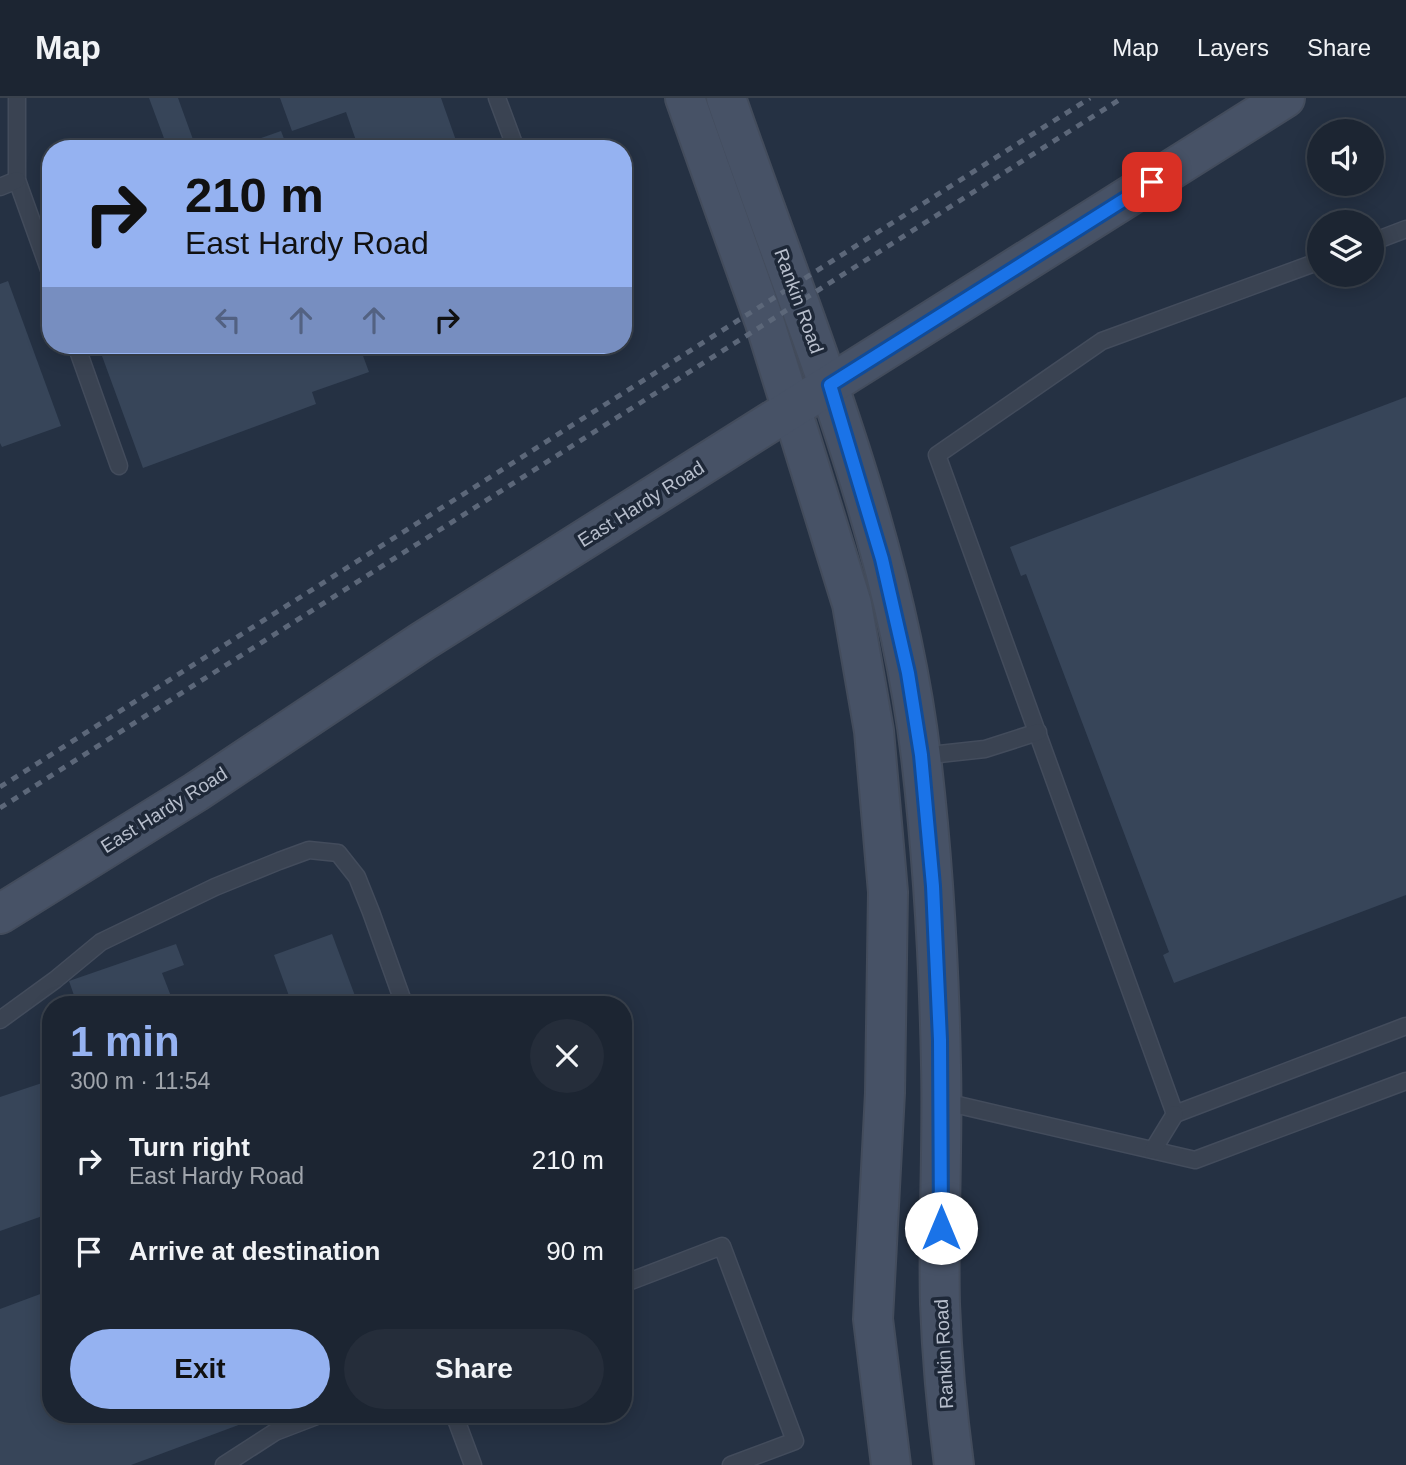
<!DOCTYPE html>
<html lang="en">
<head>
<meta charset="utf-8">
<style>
  :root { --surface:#1c2532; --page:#252d3a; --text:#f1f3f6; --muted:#a0a5ac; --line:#3a424d; --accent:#95b2f1 }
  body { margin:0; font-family:Helvetica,sans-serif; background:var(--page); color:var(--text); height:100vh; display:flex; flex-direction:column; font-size:26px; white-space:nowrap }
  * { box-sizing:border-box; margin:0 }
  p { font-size:23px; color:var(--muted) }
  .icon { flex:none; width:38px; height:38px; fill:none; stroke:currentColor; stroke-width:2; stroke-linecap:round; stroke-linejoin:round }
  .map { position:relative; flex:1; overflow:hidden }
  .sheet { position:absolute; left:42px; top:898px; width:590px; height:427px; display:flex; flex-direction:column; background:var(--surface); border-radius:28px; box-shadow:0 4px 18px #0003,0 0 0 2px var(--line) }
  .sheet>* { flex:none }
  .top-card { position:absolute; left:42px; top:42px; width:590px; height:214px; border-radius:28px; box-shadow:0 4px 18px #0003,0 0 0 2px var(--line); background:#95b2f1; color:#111; overflow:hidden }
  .tools { position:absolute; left:1307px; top:21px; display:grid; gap:14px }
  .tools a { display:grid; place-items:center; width:77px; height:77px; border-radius:50%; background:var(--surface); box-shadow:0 4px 18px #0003,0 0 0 2px var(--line); font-size:35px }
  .pin { position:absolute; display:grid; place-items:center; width:60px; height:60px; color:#fff; margin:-30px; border-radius:14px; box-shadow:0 4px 10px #0006 }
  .me { position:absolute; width:77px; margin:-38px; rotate:0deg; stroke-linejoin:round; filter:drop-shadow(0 0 5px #0008) }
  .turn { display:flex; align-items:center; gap:24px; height:147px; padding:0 28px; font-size:32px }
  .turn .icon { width:91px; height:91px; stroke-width:2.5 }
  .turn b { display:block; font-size:49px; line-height:60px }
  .lanes { display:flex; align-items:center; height:66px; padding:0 28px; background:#0003; justify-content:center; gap:35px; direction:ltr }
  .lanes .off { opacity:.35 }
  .round { display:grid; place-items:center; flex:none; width:74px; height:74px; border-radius:37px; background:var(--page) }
  .headline { display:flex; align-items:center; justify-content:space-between; height:119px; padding:0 28px }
  h1 { font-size:42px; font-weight:600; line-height:52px; color:var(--accent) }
  .action { display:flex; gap:14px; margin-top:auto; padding:14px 28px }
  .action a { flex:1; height:80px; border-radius:42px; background:var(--accent); color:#111; font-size:28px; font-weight:600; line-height:80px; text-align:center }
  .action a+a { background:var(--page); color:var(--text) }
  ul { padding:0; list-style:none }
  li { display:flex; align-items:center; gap:21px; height:91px; padding:0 28px }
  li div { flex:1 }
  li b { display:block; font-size:26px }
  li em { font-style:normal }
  header { display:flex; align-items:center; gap:42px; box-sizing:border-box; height:98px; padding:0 35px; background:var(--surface); border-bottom:2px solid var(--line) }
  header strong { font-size:33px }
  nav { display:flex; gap:38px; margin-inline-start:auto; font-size:24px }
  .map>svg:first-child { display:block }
</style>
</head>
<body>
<header>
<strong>Map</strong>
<nav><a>Map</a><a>Layers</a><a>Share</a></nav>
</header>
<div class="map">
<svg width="1406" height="1367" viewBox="0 0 1406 1367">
  <rect width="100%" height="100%" fill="#253143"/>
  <g fill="#374559">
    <polygon points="149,0 178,0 195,47 186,51 168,51"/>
    <polygon points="280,0 441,0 459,51 359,51 346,14 292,33"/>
    <polygon points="281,33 288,51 233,51 233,50"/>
    <polygon points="8,183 61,328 2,349 0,345 0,186"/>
    <polygon points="98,247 359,247 369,274 312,294 316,306 143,370"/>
    <polygon points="1406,299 1406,797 1174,885 1163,857 1169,854 1026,476 1021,478 1010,449"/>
    <polygon points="332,836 358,906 292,906 274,857"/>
    <polygon points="176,846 184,867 162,875 174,906 77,906 69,883"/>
    <polygon points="195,899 197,906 175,906"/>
    <polygon points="51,982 51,1115 0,1133 0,999"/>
    <polygon points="51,1192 51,1316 268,1316 131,1367 0,1367 0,1211"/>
  </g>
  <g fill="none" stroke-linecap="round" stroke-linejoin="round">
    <g stroke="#434c5c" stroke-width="19">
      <g id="lane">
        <polyline points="17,0 17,82 51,177"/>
        <polyline points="497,0 516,51"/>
        <polyline points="0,89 17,82"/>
        <polyline points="1372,144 1406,131"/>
        <polyline points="1320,163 1102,243 937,357 1175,1016 1406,928"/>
        <polyline points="76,247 119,368"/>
        <polyline points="921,658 985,651 1038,634"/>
        <polyline points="0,922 55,882 101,844 215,789 279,763 309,752 338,755 357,779 371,814 404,906"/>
        <polyline points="941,1003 1195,1062 1406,983"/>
        <polyline points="1153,1052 1175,1016"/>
        <polyline points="623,1186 722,1148 795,1343 731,1367"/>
        <polyline points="454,1316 473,1367"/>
        <polyline points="224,1367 275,1334 322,1316"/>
      </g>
    </g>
    <g stroke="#434c5c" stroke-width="42">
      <g id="secondary">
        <polyline points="685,0 765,225 852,506 874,633 888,794 885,995 873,1221 891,1367"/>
        <path d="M726,0C800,216 894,431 921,659C933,761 939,864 941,967C943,1047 938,1126 940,1206C942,1260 947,1314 954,1367"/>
        <polyline points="0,816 196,694 423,543 1285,0"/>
      </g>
    </g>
    <use href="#lane" stroke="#3a4352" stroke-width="16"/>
    <use href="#secondary" stroke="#475266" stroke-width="38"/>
    <g stroke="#5c6779" stroke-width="5" stroke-dasharray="7 7" stroke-linecap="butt">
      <polyline points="0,689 1090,0"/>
      <polyline points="0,710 1122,0"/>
    </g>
  </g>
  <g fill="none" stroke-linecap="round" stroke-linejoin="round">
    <g stroke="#114b97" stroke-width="18">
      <polyline id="route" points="941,1130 940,942 933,788 921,657 908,575 882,461 830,287 1152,84"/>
    </g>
    <use href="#route" stroke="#1a73e8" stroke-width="12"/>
  </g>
  <g text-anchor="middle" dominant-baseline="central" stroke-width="7" stroke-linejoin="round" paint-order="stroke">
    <g font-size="19" fill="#b7becc" stroke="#1e2838">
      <text transform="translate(799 203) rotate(70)">Rankin Road</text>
      <text transform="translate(641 406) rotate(-32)">East Hardy Road</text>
      <text transform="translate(164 712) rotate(-32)">East Hardy Road</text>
      <text transform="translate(944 1256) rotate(-93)">Rankin Road</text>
    </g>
  </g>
</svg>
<div class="tools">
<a><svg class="icon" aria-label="sound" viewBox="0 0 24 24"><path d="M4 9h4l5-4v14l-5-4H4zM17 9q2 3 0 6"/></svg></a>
<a><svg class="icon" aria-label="layers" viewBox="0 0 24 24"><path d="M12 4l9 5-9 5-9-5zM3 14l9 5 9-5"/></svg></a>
</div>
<div class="pin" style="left:1152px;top:84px;background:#d93025"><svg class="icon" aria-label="arrive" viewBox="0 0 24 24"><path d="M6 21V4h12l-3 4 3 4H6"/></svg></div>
<svg class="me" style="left:941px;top:1130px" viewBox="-20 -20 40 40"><circle r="19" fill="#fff"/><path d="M0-13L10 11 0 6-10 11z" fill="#1a73e8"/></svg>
<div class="top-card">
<div class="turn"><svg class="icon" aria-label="right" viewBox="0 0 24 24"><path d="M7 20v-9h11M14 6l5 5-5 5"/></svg><div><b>210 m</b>East Hardy Road</div></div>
<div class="lanes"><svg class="icon off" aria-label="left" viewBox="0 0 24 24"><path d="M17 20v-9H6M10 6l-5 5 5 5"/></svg><svg class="icon off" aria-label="ahead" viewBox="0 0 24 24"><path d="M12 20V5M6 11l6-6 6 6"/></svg><svg class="icon off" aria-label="ahead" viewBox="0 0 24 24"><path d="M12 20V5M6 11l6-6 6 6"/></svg><svg class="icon" aria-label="right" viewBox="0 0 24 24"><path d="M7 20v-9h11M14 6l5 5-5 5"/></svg></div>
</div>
<section class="sheet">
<div class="headline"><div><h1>1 min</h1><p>300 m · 11:54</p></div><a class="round"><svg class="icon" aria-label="close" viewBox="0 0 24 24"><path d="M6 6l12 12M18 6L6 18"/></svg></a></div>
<ul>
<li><svg class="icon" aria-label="right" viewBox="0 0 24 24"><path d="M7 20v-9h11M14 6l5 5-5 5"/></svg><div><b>Turn right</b><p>East Hardy Road</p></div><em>210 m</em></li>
<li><svg class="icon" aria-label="arrive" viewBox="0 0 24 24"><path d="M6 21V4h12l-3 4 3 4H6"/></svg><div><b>Arrive at destination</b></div><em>90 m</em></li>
</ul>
<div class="action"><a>Exit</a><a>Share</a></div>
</section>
</div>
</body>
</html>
